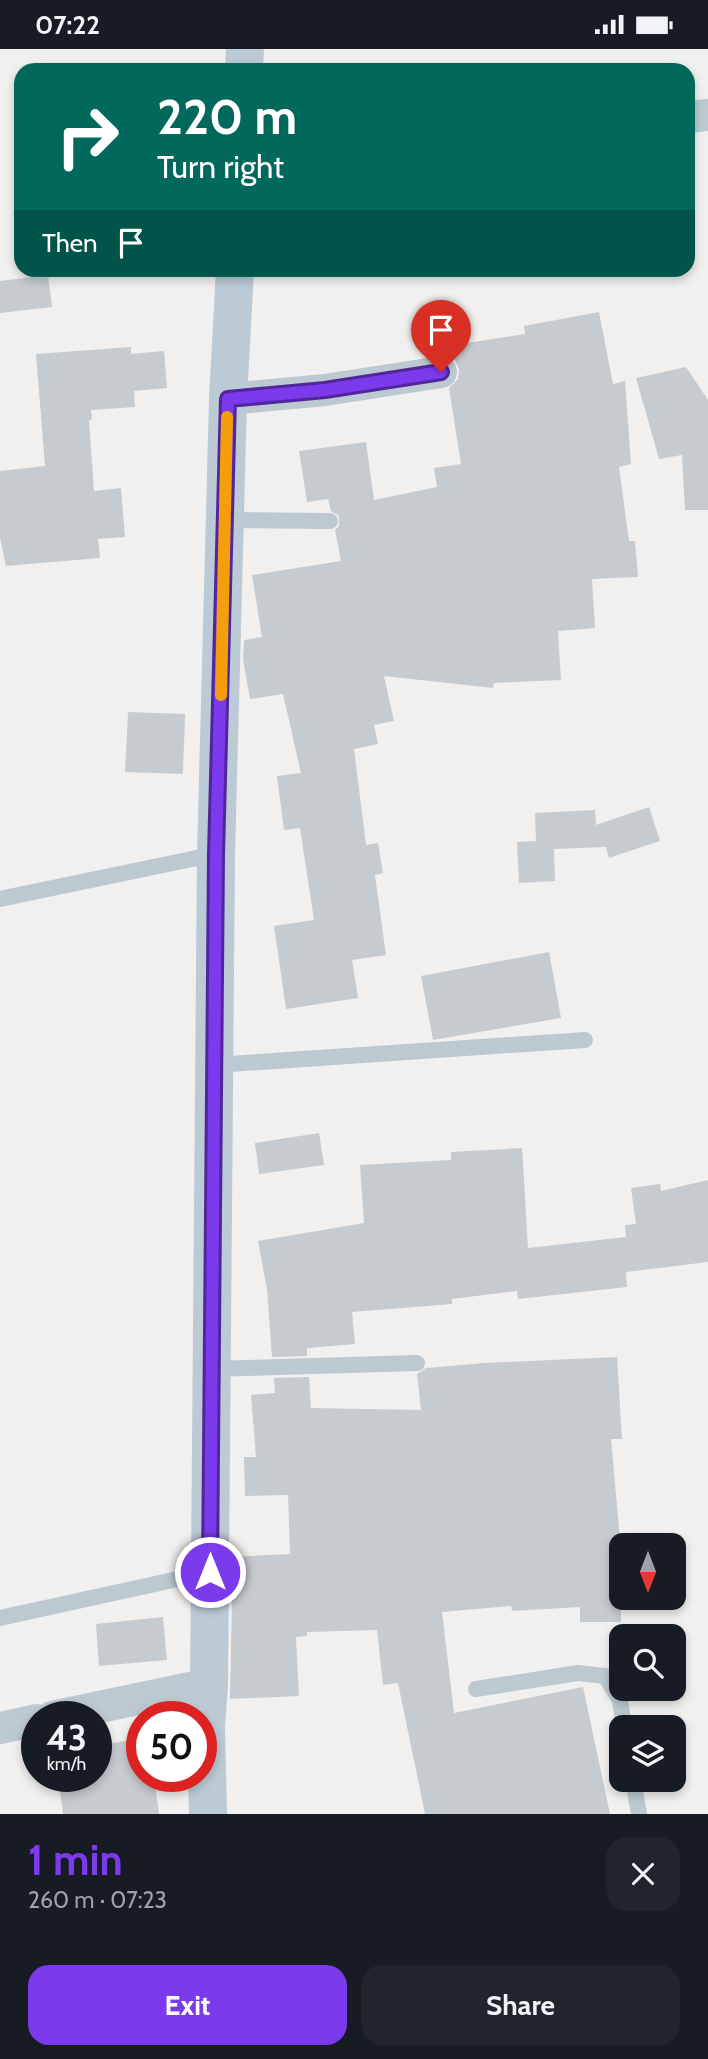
<!DOCTYPE html>
<html lang="en">
<head>
<meta charset="utf-8">
<style>
  :root { --surface:#171b24; --page:#20242c; --text:#f1f3f6; --muted:#9ea1a6; --accent:#7c3aed }
  body { margin:0; font-family:Cabin,sans-serif; background:var(--page); color:var(--text); height:100vh; display:flex; flex-direction:column; font-size:26px; white-space:nowrap }
  * { box-sizing:border-box; margin:0 }
  p { font-size:23px; color:var(--muted) }
  .icon { flex:none; width:38px; height:38px; fill:none; stroke:currentColor; stroke-width:2; stroke-linecap:round; stroke-linejoin:round }
  .map { position:relative; height:1765px; overflow:hidden }
  .details { display:flex; flex-direction:column; background:var(--surface); flex:1 }
  .details>* { flex:none }
  .hud { position:absolute; left:14px; top:14px; width:681px; height:214px; border-radius:21px; box-shadow:0 4px 10px #0003; background:#00695c; color:#fff; overflow:hidden }
  .needle { width:46px; rotate:180deg }
  .tools { position:absolute; left:609px; top:1484px; display:grid; gap:14px }
  .tools a { display:grid; place-items:center; width:77px; height:77px; border-radius:14px; background:var(--surface); box-shadow:0 4px 10px #0003; font-size:35px }
  .speed { position:absolute; left:21px; top:1652px; display:flex; gap:14px; font-size:35px; font-weight:700; text-align:center }
  .speed>* { display:grid; place-content:center; width:91px; height:91px; border-radius:50%; background:var(--surface); box-shadow:0 4px 10px #0003; line-height:1 }
  .speed small { font-size:18px; font-weight:400 }
  .speed .limit { border:10px solid #d22; background:#fff; color:#111 }
  .pin { position:absolute; display:grid; place-items:center; width:60px; height:60px; color:#fff; margin:-72px -30px; border-radius:50% 50% 50% 0; rotate:-45deg; box-shadow:0 0 7px #0007 }
  .pin .icon { rotate:45deg }
  .me { position:absolute; width:77px; margin:-38px; rotate:0deg; stroke-linejoin:round; filter:drop-shadow(0 0 5px #0008) }
  .turn { display:flex; align-items:center; gap:24px; height:147px; padding:0 28px; font-size:32px }
  .turn .icon { width:91px; height:91px; stroke-width:2.5 }
  .turn b { display:block; font-size:49px; line-height:60px }
  .then { display:flex; align-items:center; height:66px; padding:0 28px; background:#0003; gap:14px; font-size:26px }
  .round { display:grid; place-items:center; flex:none; width:74px; height:74px; border-radius:21px; background:var(--page) }
  .summary { display:flex; align-items:center; justify-content:space-between; height:119px; padding:0 28px }
  h1 { font-size:42px; font-weight:700; line-height:52px; color:var(--accent) }
  .primary-button { display:flex; gap:14px; margin-top:auto; padding:14px 28px }
  .primary-button a { flex:1; height:80px; border-radius:21px; background:var(--accent); color:#fff; font-size:28px; font-weight:700; line-height:80px; text-align:center }
  .primary-button a+a { background:var(--page); color:var(--text) }
  .status { display:flex; justify-content:space-between; align-items:center; height:49px; padding:0 35px; background:var(--surface); direction:ltr }
  .status svg { height:19px; fill:currentColor }
  .map>svg:first-child { display:block }
</style>
</head>
<body>
<div class="status"><b>07:22</b><svg viewBox="0 0 49 12"><path d="M0 12V9h3v3zM5 12V6h3v6zM10 12V3h3v9zM15 12V0h3v12zM26 1h20v11H26zM47 4h2v5h-2z"/></svg></div>
<div class="map">
<svg width="708" height="1765" viewBox="0 0 708 1765">
  <rect width="100%" height="100%" fill="#f2efef"/>
  <g fill="#c6cbd0">
    <polygon points="48,226 52,258 0,264 0,232"/>
    <polygon points="599,263 613,335 625,332 631,415 619,418 629,492 635,492 638,528 592,530 595,579 558,582 561,631 494,634 493,639 384,627 394,672 374,676 378,695 354,700 366,796 378,794 383,824 375,826 386,906 352,911 358,949 286,960 274,877 314,871 300,779 284,781 277,727 301,724 283,645 250,650 243,610 244,591 262,588 252,526 341,512 335,481 339,477 339,467 331,462 328,450 307,453 299,402 366,393 374,451 437,438 434,419 461,415 449,339 458,330 459,320 455,311 443,305 442,298 525,285 524,277"/>
    <polygon points="131,298 131,305 164,302 167,339 134,342 135,358 91,361 92,371 89,371 94,442 121,439 125,488 98,490 100,509 6,517 0,489 0,422 45,417 36,305"/>
    <polygon points="686,318 708,351 708,461 685,461 682,406 659,410 636,329"/>
    <polygon points="128,663 185,665 183,725 125,723"/>
    <polygon points="649,758 660,792 609,809 606,798 554,800 555,832 519,834 517,793 536,792 535,764 595,761 596,776"/>
    <polygon points="549,903 561,969 433,991 421,927"/>
    <polygon points="319,1084 324,1116 259,1125 255,1094"/>
    <polygon points="522,1099 528,1199 626,1188 625,1176 636,1175 631,1139 660,1135 661,1142 708,1131 708,1213 626,1223 627,1238 518,1250 517,1242 452,1250 452,1255 352,1263 355,1295 307,1299 307,1307 272,1308 267,1240 258,1192 364,1174 360,1116 451,1111 451,1103"/>
    <polygon points="617,1308 622,1390 611,1390 621,1501 621,1573 580,1573 580,1558 512,1562 511,1557 442,1563 454,1664 583,1638 610,1765 425,1765 398,1634 383,1636 377,1581 307,1583 307,1587 296,1588 299,1647 230,1650 232,1550 234,1550 232,1508 290,1505 288,1446 245,1447 244,1408 256,1408 251,1346 275,1344 274,1329 309,1328 311,1359 421,1361 417,1325 426,1319 485,1314"/>
    <polygon points="163,1568 167,1611 99,1617 96,1575"/>
    <polygon points="142,1690 142,1727 154,1727 159,1765 63,1765 58,1727 96,1727 96,1696"/>
  </g>
  <g fill="none" stroke-linecap="round" stroke-linejoin="round">
    <g stroke="#bcc9d0" stroke-width="16">
      <polyline points="226,471 330,472"/>
      <polyline points="0,850 216,805"/>
      <polyline points="215,1016 585,991"/>
      <polyline points="212,1320 417,1314"/>
      <polyline points="0,1569 210,1523"/>
      <polyline points="476,1640 578,1624 605,1627 620,1651 624,1678"/>
      <polyline points="633,1731 639,1765"/>
    </g>
    <g stroke="#bcc9d0" stroke-width="32">
      <polyline points="688,68 708,66"/>
      <polyline points="228,350 325,341 441,323"/>
      <polyline points="52,1668 209,1635"/>
      <polyline points="0,1679 37,1671"/>
    </g>
    <g stroke="#bbcad5" stroke-width="38">
      <polyline points="244,21 245,0"/>
      <polyline points="208,1765 206,1678 209,1635 216,805 228,350 235,220"/>
    </g>
  </g>
  <g fill="none" stroke-linecap="round" stroke-linejoin="round">
    <g stroke="#51269a" stroke-width="18">
      <polyline id="route" points="210,1523 216,805 228,350 325,341 441,323"/>
    </g>
    <use href="#route" stroke="#7c3aed" stroke-width="12"/>
    <polyline stroke="#f59e0b" stroke-width="12" points="221,646 227,368"/>
  </g>
</svg>
<div class="tools">
<a><svg class="needle" viewBox="-14 -14 28 28"><path d="M0-13l5 13h-10z" fill="#e53935"/><path d="M0 13l5-13h-10z" fill="#9ea1a6"/></svg></a>
<a><svg class="icon" aria-label="search" viewBox="0 0 24 24"><circle cx="10" cy="10" r="6"/><path d="M15 15l6 6"/></svg></a>
<a><svg class="icon" aria-label="layers" viewBox="0 0 24 24"><path d="M12 4l9 5-9 5-9-5zM3 14l9 5 9-5"/></svg></a>
</div>
<div class="speed"><div>43<small>km/h</small></div><div class="limit">50</div></div>
<div class="pin" style="left:441px;top:323px;background:#d93025"><svg class="icon" aria-label="arrive" viewBox="0 0 24 24"><path d="M6 21V4h12l-3 4 3 4H6"/></svg></div>
<svg class="me" style="left:210px;top:1523px" viewBox="-20 -20 40 40"><circle r="17" fill="#7c3aed" stroke="#fff" stroke-width="3"/><path d="M0-11L8 9 0 5-8 9z" fill="#fff"/></svg>
<div class="hud">
<div class="turn"><svg class="icon" aria-label="right" viewBox="0 0 24 24"><path d="M7 20v-9h11M14 6l5 5-5 5"/></svg><div><b>220 m</b>Turn right</div></div>
<div class="then">Then<svg class="icon" aria-label="arrive" viewBox="0 0 24 24"><path d="M6 21V4h12l-3 4 3 4H6"/></svg></div>
</div>
</div>
<section class="details">
<div class="summary"><div><h1>1 min</h1><p>260 m · 07:23</p></div><a class="round"><svg class="icon" aria-label="close" viewBox="0 0 24 24"><path d="M6 6l12 12M18 6L6 18"/></svg></a></div>
<div class="primary-button"><a>Exit</a><a>Share</a></div>
</section>
</body>
</html>
